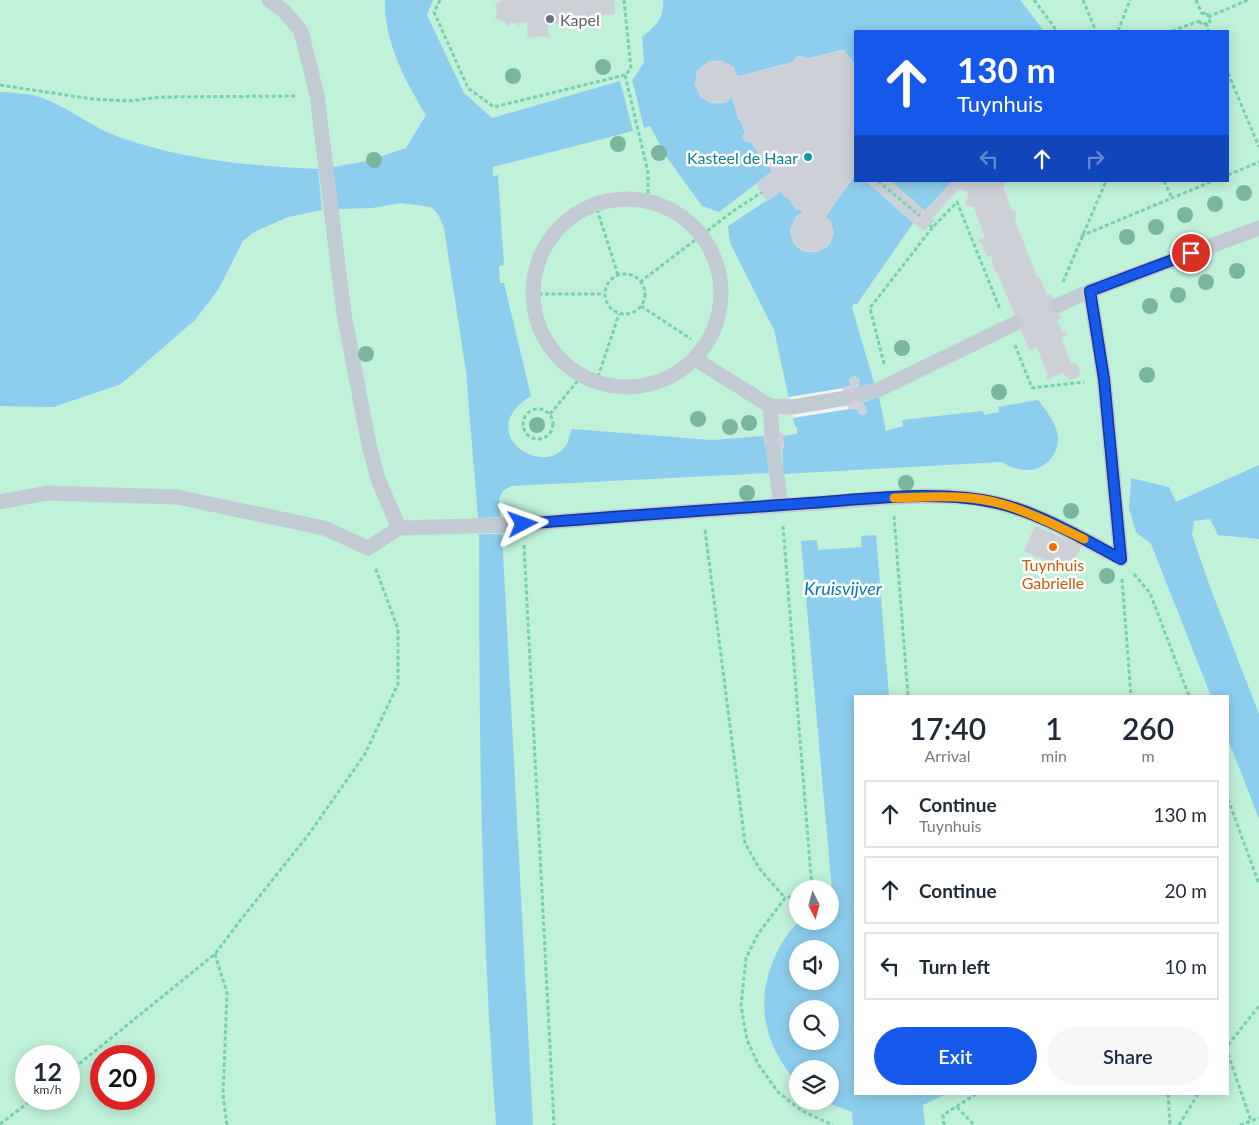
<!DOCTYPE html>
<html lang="en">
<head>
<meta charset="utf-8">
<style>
  :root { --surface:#fff; --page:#f6f6f7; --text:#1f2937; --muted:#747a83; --line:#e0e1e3; --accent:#1658e9 }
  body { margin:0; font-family:Lato,sans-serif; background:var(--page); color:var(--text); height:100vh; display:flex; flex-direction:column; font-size:19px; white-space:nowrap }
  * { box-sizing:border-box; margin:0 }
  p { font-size:16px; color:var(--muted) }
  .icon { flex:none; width:28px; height:28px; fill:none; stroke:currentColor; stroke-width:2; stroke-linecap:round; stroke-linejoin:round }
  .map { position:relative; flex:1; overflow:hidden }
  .details { position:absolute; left:854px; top:695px; width:375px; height:400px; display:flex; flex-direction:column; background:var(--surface); border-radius:0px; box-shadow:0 2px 12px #0003 }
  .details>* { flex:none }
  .banner { position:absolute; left:854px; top:30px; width:375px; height:152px; border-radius:0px; box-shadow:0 2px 12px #0003; background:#1658e9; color:#fff; overflow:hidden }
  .needle { width:32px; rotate:174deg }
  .tools { position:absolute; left:789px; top:880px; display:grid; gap:10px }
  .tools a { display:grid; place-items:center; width:50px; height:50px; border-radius:50%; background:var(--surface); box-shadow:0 2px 12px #0003; font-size:25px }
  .speed { position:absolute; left:15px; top:1045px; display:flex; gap:10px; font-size:25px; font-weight:700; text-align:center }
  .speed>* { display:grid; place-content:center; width:65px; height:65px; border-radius:50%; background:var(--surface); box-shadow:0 2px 12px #0003; line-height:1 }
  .speed small { font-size:12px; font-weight:400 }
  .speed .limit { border:8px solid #d22; background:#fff; color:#111 }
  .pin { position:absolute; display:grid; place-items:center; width:42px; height:42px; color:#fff; margin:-21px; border:2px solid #fff; border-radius:50%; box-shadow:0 1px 5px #0007 }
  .me { position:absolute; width:55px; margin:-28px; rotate:86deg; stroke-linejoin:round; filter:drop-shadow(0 0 4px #0008) }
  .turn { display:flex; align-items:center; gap:18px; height:105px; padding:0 20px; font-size:22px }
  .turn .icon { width:65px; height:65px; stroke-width:2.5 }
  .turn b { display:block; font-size:35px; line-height:42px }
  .lanes { display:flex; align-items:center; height:48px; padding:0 20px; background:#0003; justify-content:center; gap:25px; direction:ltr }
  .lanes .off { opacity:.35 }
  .eta { display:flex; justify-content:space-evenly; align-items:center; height:85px; text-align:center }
  .eta b { font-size:30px; font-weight:600; line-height:35px }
  .button { display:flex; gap:10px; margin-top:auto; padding:10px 20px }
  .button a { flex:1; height:58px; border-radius:30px; background:var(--accent); color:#fff; font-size:20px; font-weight:600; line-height:58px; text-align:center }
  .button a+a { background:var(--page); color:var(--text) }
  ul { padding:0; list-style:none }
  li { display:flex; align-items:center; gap:15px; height:68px; margin:0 10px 8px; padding:0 10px; border:2px solid var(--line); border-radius:0px }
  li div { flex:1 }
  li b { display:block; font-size:19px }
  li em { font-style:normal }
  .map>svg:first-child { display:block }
</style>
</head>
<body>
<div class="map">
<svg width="1259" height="1125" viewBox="0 0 1259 1125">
  <rect width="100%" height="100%" fill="#f4f2f1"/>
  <path fill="#c0f1d9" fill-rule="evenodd" d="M0,0H1259V1125H0ZM855,31H1228V181H855ZM855,696H1228V1094H855ZM798,889H830V921H798ZM798,949H830V981H798ZM798,1009H830V1041H798ZM26,1056H69V1099H26ZM101,1056H144V1099H101ZM798,1069H830V1101H798Z"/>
  <g fill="#8dceee" fill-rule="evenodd">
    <path d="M385,0H433L427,15L464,93L492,118L620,81L633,131L493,167V176L498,175L504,265L499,266L500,283H504L531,396C472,432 544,481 567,444C569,440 570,433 572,429L712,440L765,436L769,473L512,486C496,491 499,502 500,517L478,518L466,372L444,228L438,214L431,207L401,203L372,208L338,209L333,167L367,161L406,148L426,115C405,80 384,42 385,0Z"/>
    <path d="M663,0H1020L1044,31H855V65L843,50L807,59L801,56L797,57L794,62L737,77C733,69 727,60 717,61C675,65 704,123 732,96L739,120H741L745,132L743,137L745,141H750L773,171L719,212L702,206L668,159L650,126L644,128L632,79L634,78L644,62L642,37C656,26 665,18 663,0Z"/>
    <path d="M0,92C14,93 32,93 45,99C71,109 93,128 119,137C183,160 251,166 318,169L322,210L288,217L254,232L243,241L218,290L195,320L121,384L54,407L0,406Z"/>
    <path d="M855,174V181H953L914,222L857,304H854L852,307L874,383L858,388L859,379L855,376L852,377L850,380L851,386L844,388L849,409L857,408L859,413L864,415L867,409L863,405L862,400L864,402L879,397L886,431L903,426L902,420L983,411L984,415L999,412L998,407L1038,400C1046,410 1057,424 1058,437C1059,455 1044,471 1026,470C1017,470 1009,466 1001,462L783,474L782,436L797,434V427H795L774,330L730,243L728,226L781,191L785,197H791L789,198L796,209L799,208L803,213C789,222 786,245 804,251C818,255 833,246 833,233C833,229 831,224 830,221L825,217Z"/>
    <polygon points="1259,465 1259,539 1218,535 1210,519 1194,521 1192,535 1210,587 1259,714 1259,819 1228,739 1228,696 1211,696 1151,544 1136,532 1129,508 1131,478 1169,487 1176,502"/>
    <path d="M479,534H502L533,1125H496C481,928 479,732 479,534Z"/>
    <path d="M876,535L889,696H855V1094H946L923,1105L925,1125H853L852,1112L823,1101H830V1069H798L797,1083C766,1047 754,1005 774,959C780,945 788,931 800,921H830V904L833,902L801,541L817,540L818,550L862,547L861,536ZM798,949H830V981H798ZM798,1009H830V1041H798Z"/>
  </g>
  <polygon fill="#f4f2f1" points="843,388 849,409 793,418 789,397"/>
  <g fill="#cdd0d7" stroke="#d5d7dd">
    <polygon points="503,0 614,0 615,14 601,15 601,21 595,21 595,24 593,24 593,21 579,22 580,25 577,25 577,22 564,23 564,26 561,26 561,23 548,24 548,34 551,36 549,38 547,36 530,37 527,39 526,38 528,35 527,22 519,23 519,26 517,26 517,23 510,23 510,26 507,27 507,23 494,18 497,16 496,6 494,5"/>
    <polygon points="843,50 855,65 855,174 825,217 830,221 833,233 828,246 817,252 803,251 794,243 790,230 796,217 803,213 799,208 796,210 789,198 791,197 785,197 781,191 767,201 756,184 773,171 750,141 745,141 743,137 745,132 741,120 739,120 732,96 726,102 712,103 701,97 695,84 698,71 708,62 721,61 733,67 737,77 794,62 797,57 802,56 807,59"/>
    <polygon points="866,181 890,181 925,211 914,223"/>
    <polygon points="953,181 1006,181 1003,187 1011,209 1016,213 1015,221 1038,279 1040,278 1047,296 1051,294 1061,318 1057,320 1062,332 1066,331 1067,335 1061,337 1071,364 1075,363 1080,369 1080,373 1076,378 1070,380 1063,373 1052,377 1052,379 1046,379 1046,377 1048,376 1037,347 1029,350 997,272 994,270 991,255 987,257 981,241 979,242 978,240 985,238 974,207 967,206 965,200 969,198 967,195 969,192 959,189 932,218 935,220 924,231 914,223"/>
    <polygon points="855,376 860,380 858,385 859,390 855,391 852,387 847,388 848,392 845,392 843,388 851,386 850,379"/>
    <polygon points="852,387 855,387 862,400 858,401 859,404 857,406 852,407 851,404 848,405 847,388"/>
    <polygon points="862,400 863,405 867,409 866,413 862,415 859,413 857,408 849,409 848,405 851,404 852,407 857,406 859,404 858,401"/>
    <polygon points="782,433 784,447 766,449 764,435"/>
    <polygon points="1035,526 1081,546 1070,571 1024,551"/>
  </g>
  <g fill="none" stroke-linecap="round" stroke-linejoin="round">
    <g stroke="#77d0af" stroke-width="3" stroke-dasharray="4 2.5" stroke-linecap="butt">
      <polyline points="440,0 434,12 468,88 494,107 625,75"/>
      <polyline points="624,0 631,69 625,75 648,172 648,200"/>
      <polyline points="1034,0 1057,31"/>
      <polyline points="1083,0 1096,31"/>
      <polyline points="1196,0 1202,14"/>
      <polyline points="1202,14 1207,12 1210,22 1206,23"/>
      <polyline points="1208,17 1248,0"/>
      <polyline points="1199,21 1202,25 1206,23"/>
      <polyline points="1206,23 1209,31"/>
      <polyline points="1118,31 1130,0"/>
      <polyline points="1172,31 1199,21"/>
      <polyline points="1228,73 1259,147"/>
      <polyline points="0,85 93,99 129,101 160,97 296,96"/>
      <polyline points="1228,175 1259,162"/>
      <polyline points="878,181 920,216"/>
      <polyline points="1164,181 1172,198"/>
      <polyline points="595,203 618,275"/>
      <polyline points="930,225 932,228 957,202 1000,309"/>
      <polyline points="1081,236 1213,181"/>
      <circle cx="625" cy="294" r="20"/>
      <polyline points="640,282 732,212 762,192"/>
      <polyline points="1063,282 1106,181"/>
      <polyline points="532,294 604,294"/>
      <polyline points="641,306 691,339"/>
      <polyline points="1015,345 1032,388 1084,382"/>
      <polyline points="884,364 870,308 932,228"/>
      <polyline points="596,383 619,314"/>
      <circle cx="538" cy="424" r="15"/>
      <polyline points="550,414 581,377"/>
      <polyline points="894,516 908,696"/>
      <polyline points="783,526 812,889"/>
      <polyline points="705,530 745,843 759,868 785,898"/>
      <polyline points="524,545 554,1125"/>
      <polyline points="1134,574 1150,593 1189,696"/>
      <polyline points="1122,579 1131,696"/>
      <polyline points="1228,799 1259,884"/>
      <polyline points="798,895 785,898 758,934 746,958 741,1006 747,1040 758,1064 778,1092 802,1111 833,1125"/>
      <polyline points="215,954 227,993 223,1095 227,1125"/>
      <polyline points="1228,1045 1259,1006"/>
      <polyline points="1228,1054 1251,1121"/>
      <polyline points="69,1072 215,954 239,922 309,834 365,754 398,684 398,629 375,567"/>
      <polyline points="1168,1094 1170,1125"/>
      <polyline points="957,1107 974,1125"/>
      <polyline points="0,1124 33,1099"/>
      <polyline points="944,1125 943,1115 976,1094"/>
      <polyline points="1179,1125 1198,1094"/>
      <polyline points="1240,1125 1259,1118"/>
    </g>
    <g stroke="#c2cad3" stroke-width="15">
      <polyline points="269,0 285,12 301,31 317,95 344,314 369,445 378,479 399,528"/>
      <circle cx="627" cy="293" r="94"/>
      <polyline points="1056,306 1090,291 1259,228"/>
      <polyline points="695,359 770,406 792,407 846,398"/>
      <polyline points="860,394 878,390 1016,323"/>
      <polyline points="770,406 772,434"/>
      <polyline points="773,448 781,505"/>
      <polyline points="0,502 47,493 177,497 324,528 368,548 399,528 506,525"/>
      <path d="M523,524C622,516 721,509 820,503C878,499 945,489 1001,504C1041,514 1084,539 1121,559L1104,379L1090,291"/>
    </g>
  </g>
  <g fill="#7ab69e">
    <circle cx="603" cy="67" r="8"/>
    <circle cx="513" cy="76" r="8"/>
    <circle cx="618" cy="144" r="8"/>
    <circle cx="659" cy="153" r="8"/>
    <circle cx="374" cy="160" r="8"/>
    <circle cx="1244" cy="193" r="8"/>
    <circle cx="1215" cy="204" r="8"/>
    <circle cx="1185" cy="215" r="8"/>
    <circle cx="1156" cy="227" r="8"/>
    <circle cx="1127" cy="237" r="8"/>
    <circle cx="1237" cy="271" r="8"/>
    <circle cx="1206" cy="282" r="8"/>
    <circle cx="1178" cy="295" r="8"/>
    <circle cx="1150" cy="306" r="8"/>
    <circle cx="902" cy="348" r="8"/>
    <circle cx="366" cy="354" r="8"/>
    <circle cx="1147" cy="375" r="8"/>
    <circle cx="999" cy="392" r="8"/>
    <circle cx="698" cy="419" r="8"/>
    <circle cx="749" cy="423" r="8"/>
    <circle cx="537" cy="425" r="8"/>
    <circle cx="730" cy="427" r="8"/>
    <circle cx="906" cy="483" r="8"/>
    <circle cx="747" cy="493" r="8"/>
    <circle cx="1071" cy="511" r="8"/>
    <circle cx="1107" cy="576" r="8"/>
  </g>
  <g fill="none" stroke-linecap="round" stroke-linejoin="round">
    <g stroke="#0e3997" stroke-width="12">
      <path id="route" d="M523,524C618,516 713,510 809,503C868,499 943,489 1001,504C1041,514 1084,539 1121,559L1104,379L1090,291L1191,253"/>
    </g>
    <use href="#route" stroke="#1658e9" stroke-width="9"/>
    <path stroke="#f59e0b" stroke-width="9" d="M894,498C930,497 967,494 1002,504C1031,512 1058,527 1084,539"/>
  </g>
  <circle fill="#6b7280" stroke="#fff" stroke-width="2" cx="550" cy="19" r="5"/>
  <circle fill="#0f9aa8" stroke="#fff" stroke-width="2" cx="808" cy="157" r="5"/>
  <circle fill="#e8710a" stroke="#fff" stroke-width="2" cx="1053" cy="547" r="5"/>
  <g text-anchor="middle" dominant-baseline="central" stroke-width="5" stroke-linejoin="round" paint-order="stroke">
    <g font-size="16" fill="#5b616d" stroke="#fff" text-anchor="start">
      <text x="560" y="19">Kapel</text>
    </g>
    <g font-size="16" fill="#0d838f" stroke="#fff" text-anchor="end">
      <text x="798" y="157">Kasteel de Haar</text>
    </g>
    <g font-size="16" fill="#c56008" stroke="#fff">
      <text x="1053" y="564">Tuynhuis<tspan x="1053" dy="18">Gabrielle</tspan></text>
    </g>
    <g font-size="18" font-style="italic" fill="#0a79b1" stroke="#fff">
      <text x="843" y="588">Kruisvijver</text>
    </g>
  </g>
</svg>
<div class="tools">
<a><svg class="needle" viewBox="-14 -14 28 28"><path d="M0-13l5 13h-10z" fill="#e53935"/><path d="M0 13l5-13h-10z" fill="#747a83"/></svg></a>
<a><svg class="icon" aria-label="sound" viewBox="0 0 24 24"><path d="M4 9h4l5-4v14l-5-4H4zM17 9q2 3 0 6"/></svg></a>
<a><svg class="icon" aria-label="search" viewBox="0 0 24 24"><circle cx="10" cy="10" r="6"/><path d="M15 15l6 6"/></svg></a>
<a><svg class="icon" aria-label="layers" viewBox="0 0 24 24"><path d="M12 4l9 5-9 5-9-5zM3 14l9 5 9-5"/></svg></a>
</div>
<div class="speed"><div>12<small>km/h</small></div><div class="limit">20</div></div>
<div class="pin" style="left:1191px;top:253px;background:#d93025"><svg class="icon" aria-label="arrive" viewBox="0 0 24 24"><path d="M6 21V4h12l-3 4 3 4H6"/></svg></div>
<svg class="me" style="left:523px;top:524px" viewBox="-20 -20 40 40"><path d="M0-17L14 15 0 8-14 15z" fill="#1658e9" stroke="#fff" stroke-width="4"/></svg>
<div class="banner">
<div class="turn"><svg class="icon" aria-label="ahead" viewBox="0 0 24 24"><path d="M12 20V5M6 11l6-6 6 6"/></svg><div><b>130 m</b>Tuynhuis</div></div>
<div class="lanes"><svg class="icon off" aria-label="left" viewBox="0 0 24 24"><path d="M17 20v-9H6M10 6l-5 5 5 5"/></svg><svg class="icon" aria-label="ahead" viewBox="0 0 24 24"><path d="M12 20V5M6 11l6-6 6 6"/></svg><svg class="icon off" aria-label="right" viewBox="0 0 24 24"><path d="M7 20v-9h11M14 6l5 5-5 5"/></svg></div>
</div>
<section class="details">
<div class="eta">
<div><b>17:40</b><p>Arrival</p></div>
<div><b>1</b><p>min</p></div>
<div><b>260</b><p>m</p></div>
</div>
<ul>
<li><svg class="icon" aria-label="ahead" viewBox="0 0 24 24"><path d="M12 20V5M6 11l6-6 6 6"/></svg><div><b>Continue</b><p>Tuynhuis</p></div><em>130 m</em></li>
<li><svg class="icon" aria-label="ahead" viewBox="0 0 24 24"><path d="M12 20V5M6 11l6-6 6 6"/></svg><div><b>Continue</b></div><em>20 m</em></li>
<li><svg class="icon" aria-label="left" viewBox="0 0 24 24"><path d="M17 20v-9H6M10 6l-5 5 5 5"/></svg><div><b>Turn left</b></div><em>10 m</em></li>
</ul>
<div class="button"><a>Exit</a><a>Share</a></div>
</section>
</div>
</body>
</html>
